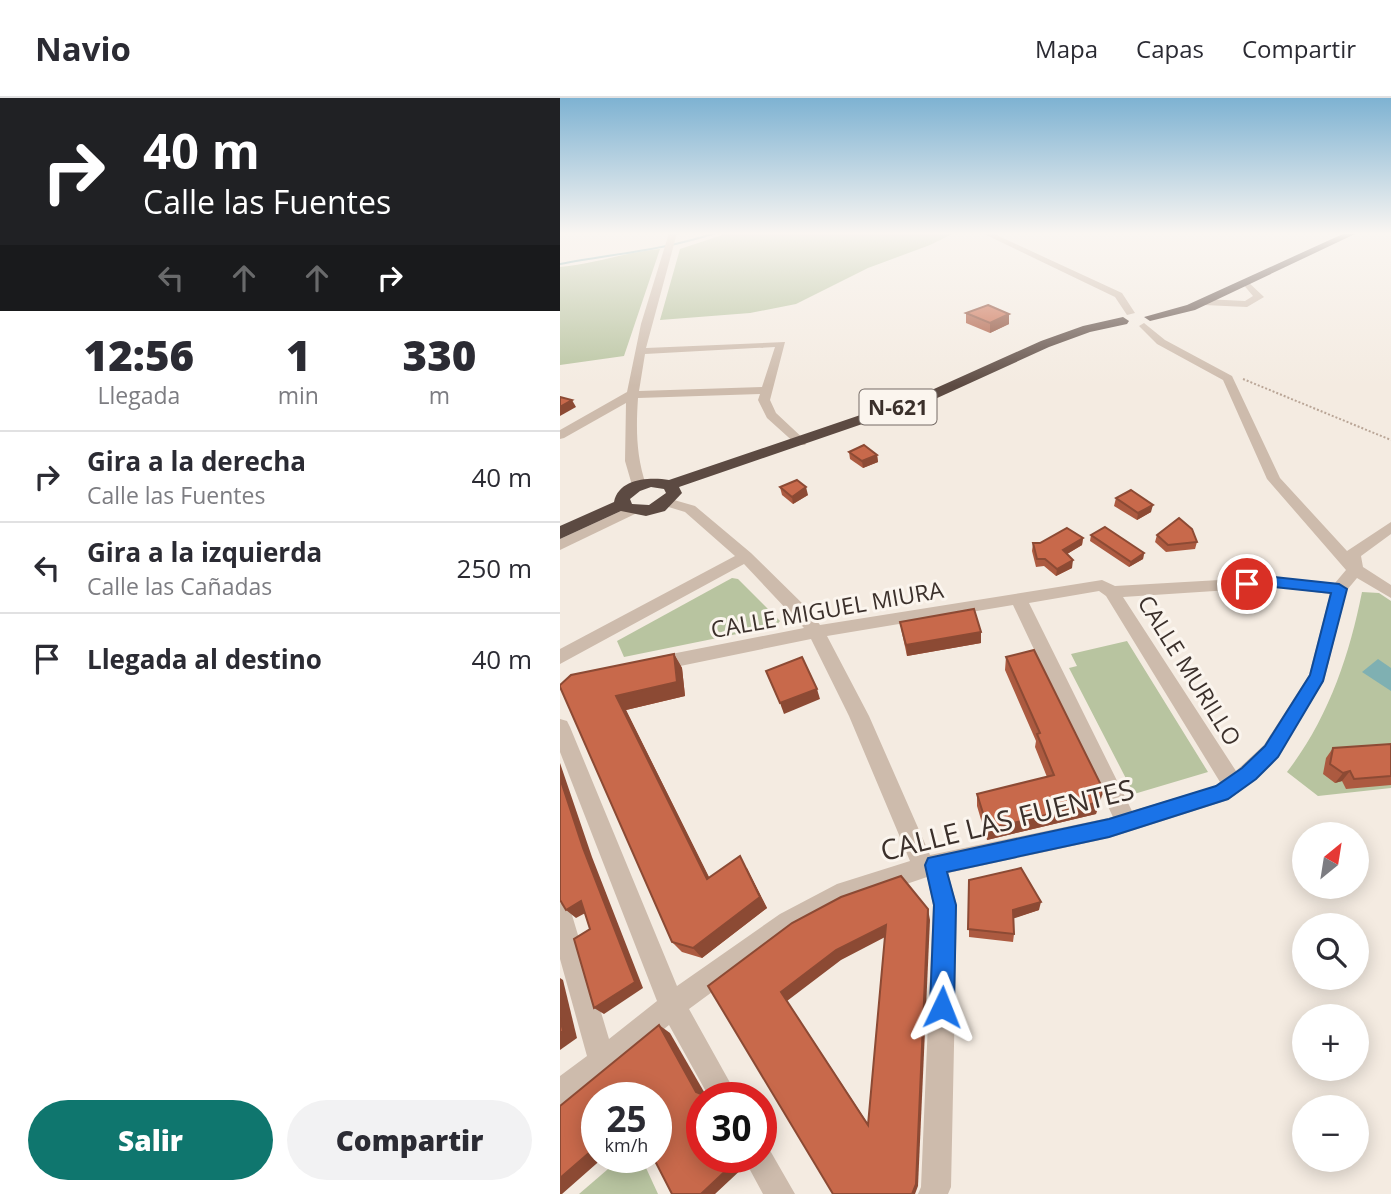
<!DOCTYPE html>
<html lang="es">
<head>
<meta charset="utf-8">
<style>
  :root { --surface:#fff; --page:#f2f2f3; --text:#2b2b33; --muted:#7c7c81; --line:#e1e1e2; --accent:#0f766e }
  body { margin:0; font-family:"Open Sans",sans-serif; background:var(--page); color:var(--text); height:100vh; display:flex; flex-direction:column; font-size:26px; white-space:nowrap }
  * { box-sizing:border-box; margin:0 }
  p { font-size:23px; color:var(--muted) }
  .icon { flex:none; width:38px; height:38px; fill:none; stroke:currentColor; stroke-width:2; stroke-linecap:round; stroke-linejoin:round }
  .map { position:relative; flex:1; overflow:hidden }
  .details { display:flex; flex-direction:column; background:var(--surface); width:560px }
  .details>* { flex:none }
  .banner { background:#202124; color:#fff; overflow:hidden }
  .needle { width:46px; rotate:30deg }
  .controls { position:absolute; left:732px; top:724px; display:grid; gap:14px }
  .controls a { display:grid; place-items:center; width:77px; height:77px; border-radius:50%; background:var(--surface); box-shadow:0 4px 18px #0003; font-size:35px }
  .speed { position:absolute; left:21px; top:984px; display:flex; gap:14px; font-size:35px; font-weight:700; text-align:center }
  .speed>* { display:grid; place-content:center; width:91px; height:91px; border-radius:50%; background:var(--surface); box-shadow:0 4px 18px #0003; line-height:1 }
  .speed small { font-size:18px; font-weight:400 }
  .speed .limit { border:10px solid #d22; background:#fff; color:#111 }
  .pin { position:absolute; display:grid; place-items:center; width:60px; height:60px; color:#fff; margin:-30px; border:4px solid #fff; border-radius:50%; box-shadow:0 2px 7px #0007 }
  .me { position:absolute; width:77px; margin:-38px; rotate:2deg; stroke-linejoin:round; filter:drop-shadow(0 0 5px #0008) }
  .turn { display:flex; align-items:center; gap:24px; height:147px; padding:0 28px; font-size:32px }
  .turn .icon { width:91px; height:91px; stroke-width:2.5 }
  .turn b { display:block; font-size:49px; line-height:60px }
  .lanes { display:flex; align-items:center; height:66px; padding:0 28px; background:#0003; justify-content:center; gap:35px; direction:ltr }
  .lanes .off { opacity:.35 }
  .eta { display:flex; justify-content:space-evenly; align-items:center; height:119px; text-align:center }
  .eta b { font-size:42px; font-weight:800; line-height:49px }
  .cta { display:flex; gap:14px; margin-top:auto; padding:14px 28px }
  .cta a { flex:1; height:80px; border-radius:42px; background:var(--accent); color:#fff; font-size:28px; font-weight:800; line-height:80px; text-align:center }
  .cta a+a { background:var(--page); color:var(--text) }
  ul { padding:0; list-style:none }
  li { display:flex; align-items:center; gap:21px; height:91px; padding:0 28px; border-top:2px solid var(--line) }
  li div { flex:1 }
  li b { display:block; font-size:26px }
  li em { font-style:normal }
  header { display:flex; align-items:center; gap:42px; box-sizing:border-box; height:98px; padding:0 35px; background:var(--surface); border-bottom:2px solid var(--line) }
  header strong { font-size:33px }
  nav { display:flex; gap:38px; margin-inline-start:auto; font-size:24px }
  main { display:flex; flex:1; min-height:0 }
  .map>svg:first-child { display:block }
</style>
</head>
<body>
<header>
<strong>Navio</strong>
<nav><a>Mapa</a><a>Capas</a><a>Compartir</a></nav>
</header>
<main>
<section class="details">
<div class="banner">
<div class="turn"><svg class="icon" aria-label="right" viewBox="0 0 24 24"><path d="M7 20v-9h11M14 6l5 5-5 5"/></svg><div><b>40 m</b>Calle las Fuentes</div></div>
<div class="lanes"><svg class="icon off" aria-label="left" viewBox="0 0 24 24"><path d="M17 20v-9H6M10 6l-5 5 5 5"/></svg><svg class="icon off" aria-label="ahead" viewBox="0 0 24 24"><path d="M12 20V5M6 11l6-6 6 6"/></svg><svg class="icon off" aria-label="ahead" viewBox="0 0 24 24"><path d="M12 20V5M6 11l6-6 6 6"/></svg><svg class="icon" aria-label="right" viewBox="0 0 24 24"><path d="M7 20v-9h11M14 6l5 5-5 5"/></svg></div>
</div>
<div class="eta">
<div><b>12:56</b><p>Llegada</p></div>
<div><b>1</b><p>min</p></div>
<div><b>330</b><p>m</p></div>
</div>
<ul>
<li><svg class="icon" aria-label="right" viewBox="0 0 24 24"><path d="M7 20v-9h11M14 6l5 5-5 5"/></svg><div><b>Gira a la derecha</b><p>Calle las Fuentes</p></div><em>40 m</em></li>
<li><svg class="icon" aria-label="left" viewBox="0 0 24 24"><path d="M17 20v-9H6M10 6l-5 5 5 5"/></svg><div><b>Gira a la izquierda</b><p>Calle las Cañadas</p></div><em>250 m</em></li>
<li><svg class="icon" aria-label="arrive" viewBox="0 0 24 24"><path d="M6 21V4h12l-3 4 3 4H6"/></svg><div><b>Llegada al destino</b></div><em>40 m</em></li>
</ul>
<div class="cta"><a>Salir</a><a>Compartir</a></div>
</section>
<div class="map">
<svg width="831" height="1096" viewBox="0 0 831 1096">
  <rect width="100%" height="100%" fill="#f4ebe1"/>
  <g fill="#b8c4a0">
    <polygon points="168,135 394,135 370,147 308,170 236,206 190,215 100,222 120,151"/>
    <path d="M100,151L64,258L0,267V169C34,166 66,154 100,151Z"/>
    <polygon points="172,480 178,481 220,523 216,528 64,559 57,543"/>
    <path d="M802,494L819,495L831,503V690L758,698L727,674C768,621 789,559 802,494Z"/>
    <polygon points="567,543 648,674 574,696 509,570 517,568 511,556"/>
    <polygon points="62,1059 81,1059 98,1096 19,1096"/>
  </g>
  <polygon fill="#7fb0b2" points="818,561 831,570 831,593 802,574"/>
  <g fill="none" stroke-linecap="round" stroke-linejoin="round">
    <path stroke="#7fb0b2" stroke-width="2" d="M0,166C52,156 105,152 155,135"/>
    <polyline stroke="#b9a596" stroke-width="2" stroke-dasharray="2 2" stroke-linecap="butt" points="683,281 831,342"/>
    <g fill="#cdbbac" fill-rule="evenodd">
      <path d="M109,135H117L86,250L225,244L210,302L216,315L247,344L245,347H237L207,320L198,302L200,296L78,300C76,331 76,357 86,387L79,391L72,387L65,363L66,305L4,340L0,341V332L67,294L81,226ZM215,249L202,289L79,293L85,256Z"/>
      <polygon points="422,135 432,135 562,195 575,215 567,217 555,199"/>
      <polygon points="686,182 704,199 687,209 644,207 639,204 644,201 685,203 693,198 682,185"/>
      <path d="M584,225L605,242L672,278L720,380L787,453L831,424V436L801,458L803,469L831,487V500L797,480L787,492L764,583L718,659L696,681L668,702L549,740L388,775L397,807L391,1089L388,1096H358L361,1089L373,807L367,779L282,808L236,832L129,911L178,999H149L109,927L10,1006L0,1010V978L27,958L0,861V805L8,809L12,817L49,941L97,903L0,654V621L7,623L10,629L117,888L220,816L277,786L350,763L289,618L251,541L96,573L90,571L87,566L90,561L96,559L244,530L184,466L0,566V551L175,458L125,414L102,407V401L107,400L135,408L191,455L249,512L260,527L542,482L555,488L714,479L775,485L786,472L707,381L663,282L597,246L579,228ZM714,489L770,496L749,577L704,647L676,673L563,499ZM539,493L546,498L660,684L655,688L572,713L469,505ZM453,507L553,719L370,757L309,618L267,538Z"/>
      <polygon points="72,408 79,412 77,415 0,452 0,441"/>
      <polygon points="201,1046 208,1049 235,1096 203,1096 183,1059 201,1059"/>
    </g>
    <g fill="#5c4a42" fill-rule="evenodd">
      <polygon points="785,135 797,135 635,212 590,223 584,219 627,207"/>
      <path d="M563,219L569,223L567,226L530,234L489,249L375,301L119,389L122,395L105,413L86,418L61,413L0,441V428L54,404C59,380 90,379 109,382L365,295L481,243L523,228ZM91,389L104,391L106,395L89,407L72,406L70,401L80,393Z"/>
    </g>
  </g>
  <g fill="#ac5a40">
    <polygon points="406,215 449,226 430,235 406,225"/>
    <polygon points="289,354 317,357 318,364 303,370 290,361"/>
    <polygon points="220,389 248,397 233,406 222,397"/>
    <polygon points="556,400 591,414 577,422 554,408"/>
    <polygon points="531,437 584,455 583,461 569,469 530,443"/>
    <polygon points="597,437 637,444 635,451 606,454 595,444"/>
    <polygon points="523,440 522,447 507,456 512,470 496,478 484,468 476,469 472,453 473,445"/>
    <polygon points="340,524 421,545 347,558 342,535"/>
    <polygon points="114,556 122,570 125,598 66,612 149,780 187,770 207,810 142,860 122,854 112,844 0,589"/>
    <polygon points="446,559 543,691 536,716 427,742 417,708 417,696 487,679 475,649 476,643 445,572"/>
    <polygon points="831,646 831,687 786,691 782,683 775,685 763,676 766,660 773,650"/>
    <polygon points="409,782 479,812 454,820 454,836 453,844 409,839"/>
  </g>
  <g fill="#8c4a34">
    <polygon points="449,216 449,226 430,235 430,225"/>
    <polygon points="12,302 16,309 0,318 0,309"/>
    <polygon points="317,357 318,364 303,370 302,363"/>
    <polygon points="246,389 248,397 233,406 232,399"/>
    <polygon points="593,407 591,414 577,422 578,415"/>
    <polygon points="523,440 522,447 502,459 503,452"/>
    <polygon points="584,455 583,461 569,469 571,464"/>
    <polygon points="513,462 512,470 496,478 497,471"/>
    <polygon points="421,534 421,545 347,558 346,547"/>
    <polygon points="114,556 122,570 125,598 66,612 156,793 147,781 56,598"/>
    <polygon points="257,591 260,601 224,616 220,605"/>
    <polygon points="0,665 32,759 83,890 44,916 34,910 75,884 23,750 0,680"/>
    <polygon points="790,673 782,683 775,685 783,675"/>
    <polygon points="539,704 536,716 427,742 428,731"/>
    <polygon points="180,758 207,810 142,860 133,850"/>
    <polygon points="21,803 31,812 16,820 6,812"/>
    <polygon points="481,804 479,812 452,821 453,812"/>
    <polygon points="368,811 370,822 358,1088 355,1096 352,1096"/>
    <polygon points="326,827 329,837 281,862 227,903 312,1032 308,1027 221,894 276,852"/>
    <polygon points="0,880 3,882 17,940 0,952"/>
    <polygon points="99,927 110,935 147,999 143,999 136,994"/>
    <polygon points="37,1048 37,1059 44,1059 2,1096 0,1096 0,1080"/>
    <polygon points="172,1059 181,1059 181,1060 185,1068 155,1096 141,1096"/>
  </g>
  <g fill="#c8694b" stroke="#8c4a34" stroke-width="2" fill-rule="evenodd">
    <polygon points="428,207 449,216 430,225 406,215"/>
    <polygon points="0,299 12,302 0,309"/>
    <polygon points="304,347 317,357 302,363 289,354"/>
    <polygon points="237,382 246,389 232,399 220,389"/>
    <polygon points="571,392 593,407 578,415 556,400"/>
    <polygon points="619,420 632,431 637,444 608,447 597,437"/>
    <polygon points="545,429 584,455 571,464 531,437"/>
    <polygon points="507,430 523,440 503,452 513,462 497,471 485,461 477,461 473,445 480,445"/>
    <polygon points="414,511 421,534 346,547 340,524"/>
    <polygon points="474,552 543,691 539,704 428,731 417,696 494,677 477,636 480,635 446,559"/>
    <polygon points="114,556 117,584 56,598 147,781 180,758 200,799 133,850 112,844 0,589 0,587 11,577"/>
    <polygon points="242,559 257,591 220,605 206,573"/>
    <polygon points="831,646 831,678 794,681 790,673 783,675 770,666 773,650"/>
    <polygon points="0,680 23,750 75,884 34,910 14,841 30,831 21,803 6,812 0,802"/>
    <polygon points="461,770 481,804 453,812 454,836 408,831 409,782"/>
    <path d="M341,778L368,811L356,1086L352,1096H273L148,888L232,825L281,799ZM326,827L308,1027L221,894L276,852Z"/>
    <polygon points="0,920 3,933 0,935"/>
    <polygon points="99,927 136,994 141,996 143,999 142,1059 172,1059 175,1064 141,1096 112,1096 93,1059 96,1059 96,999 37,999 37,1048 0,1080 0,1008"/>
  </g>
  <linearGradient id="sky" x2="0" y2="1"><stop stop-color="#7eb2d2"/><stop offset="0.47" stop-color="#faf6f2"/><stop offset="1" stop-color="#faf6f2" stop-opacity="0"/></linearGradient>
  <rect width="831" height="288" fill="url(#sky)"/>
  <polygon fill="#1a73e8" stroke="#114b97" stroke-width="2" points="714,479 779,486 787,491 763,583 718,659 696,681 668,701 549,739 387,774 396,807 394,909 390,918 382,921 373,918 370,909 374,807 365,767 368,760 549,721 656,688 682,670 705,648 750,577 771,495 714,489 687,491 680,486 687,481"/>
  <g text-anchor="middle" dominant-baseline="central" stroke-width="6" stroke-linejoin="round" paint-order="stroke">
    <rect fill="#fbf5ee" stroke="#756b66" stroke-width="2" x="299.5" y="291.5" width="77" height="35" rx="5"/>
    <g font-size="21" font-weight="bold" fill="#3b302b">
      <text x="338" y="309">N-621</text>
    </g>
    <g font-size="23" fill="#3b302b" stroke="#fbf5ee">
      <text transform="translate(267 511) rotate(-10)">CALLE MIGUEL MIURA</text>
      <text transform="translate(630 572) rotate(58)">CALLE MURILLO</text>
    </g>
    <g font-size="28" fill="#3b302b" stroke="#fbf5ee">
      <text transform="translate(447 721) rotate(-14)">CALLE LAS FUENTES</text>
    </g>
  </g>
</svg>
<div class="controls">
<a><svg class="needle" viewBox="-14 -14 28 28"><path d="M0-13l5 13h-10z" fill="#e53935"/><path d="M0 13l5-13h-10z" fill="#7c7c81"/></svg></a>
<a><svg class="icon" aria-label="search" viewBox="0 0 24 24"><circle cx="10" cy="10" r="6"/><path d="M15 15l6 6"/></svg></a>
<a>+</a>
<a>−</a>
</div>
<div class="speed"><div>25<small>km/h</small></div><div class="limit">30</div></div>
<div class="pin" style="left:687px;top:486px;background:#d93025"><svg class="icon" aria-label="arrive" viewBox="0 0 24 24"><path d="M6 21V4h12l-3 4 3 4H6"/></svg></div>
<svg class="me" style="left:382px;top:909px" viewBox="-20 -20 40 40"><path d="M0-17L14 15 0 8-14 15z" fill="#1a73e8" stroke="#fff" stroke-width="4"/></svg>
</div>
</main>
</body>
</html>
